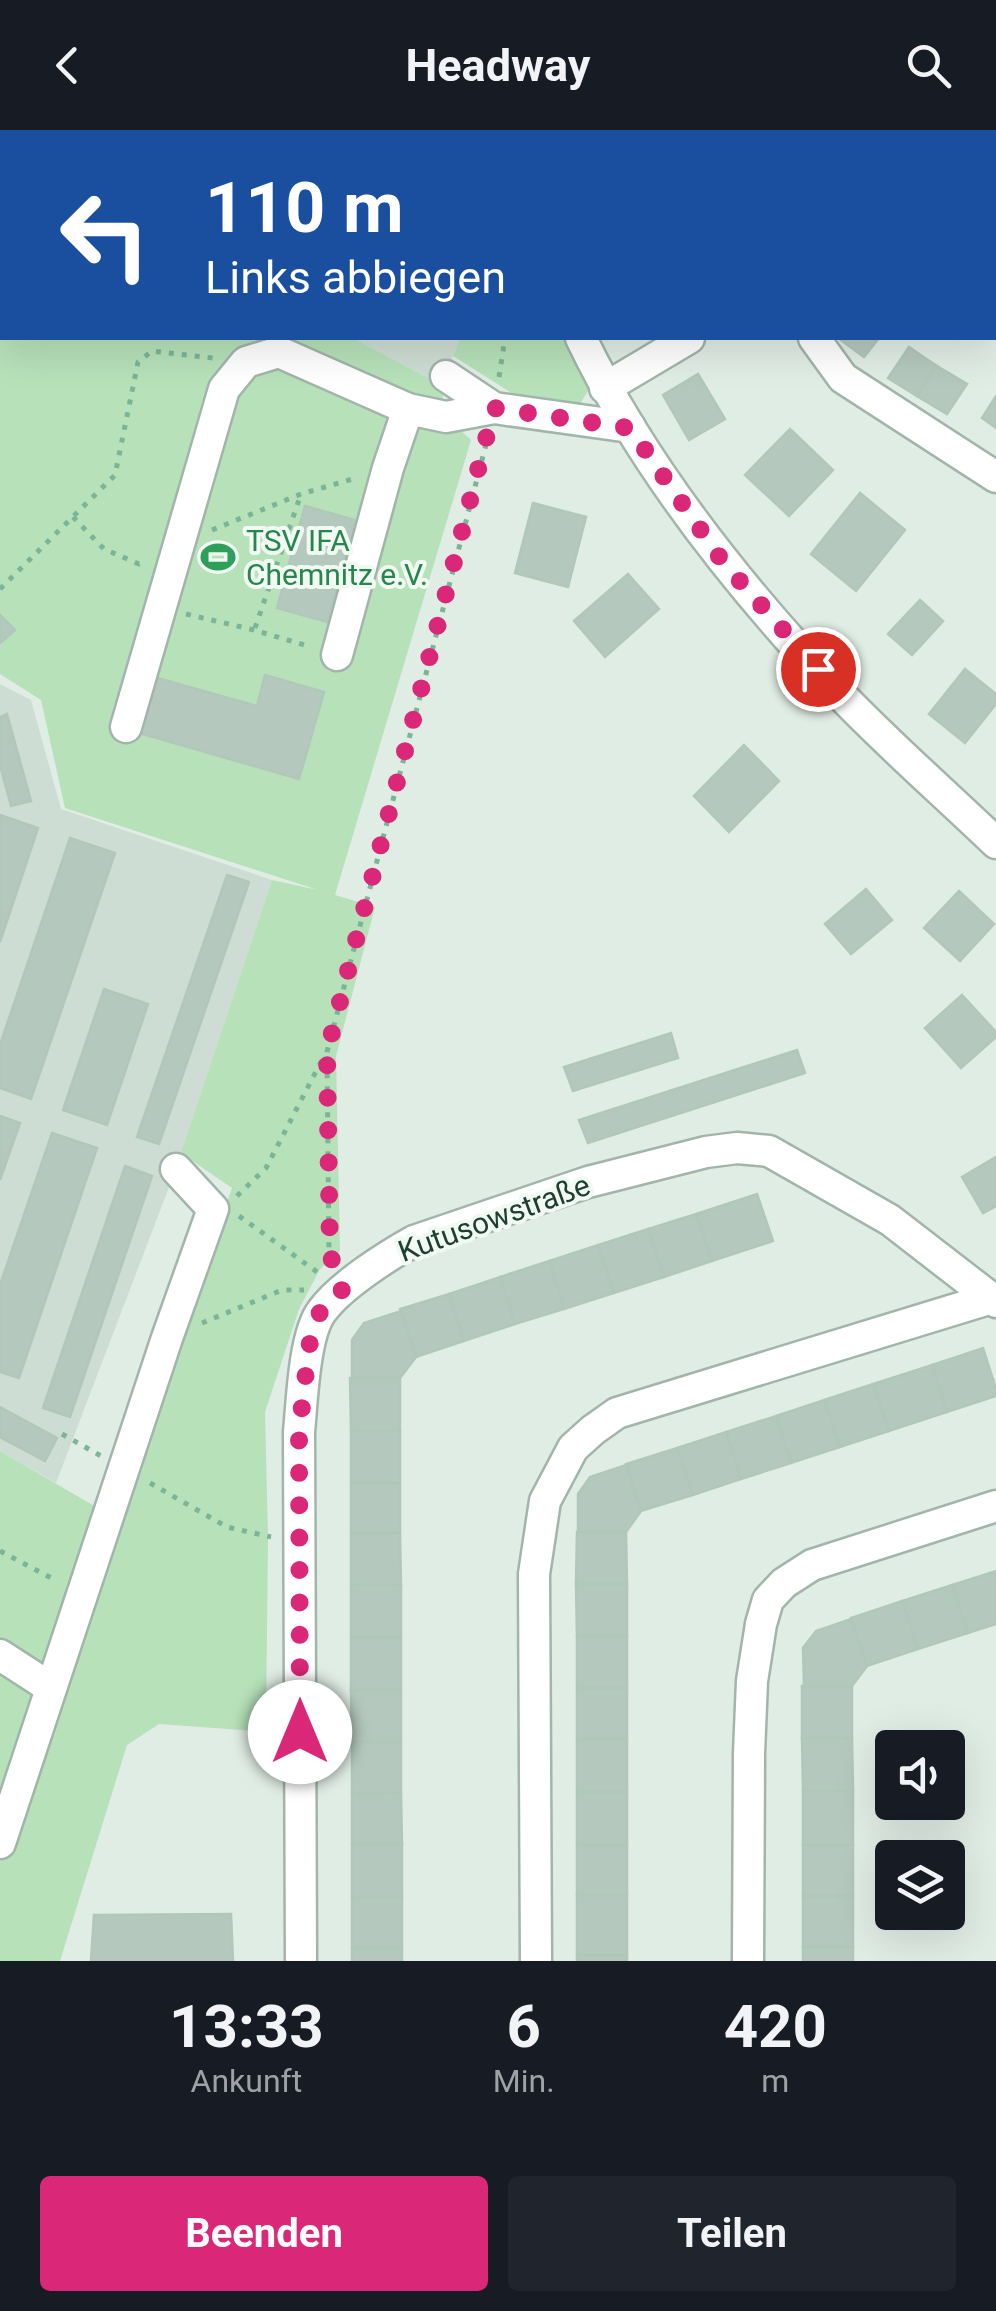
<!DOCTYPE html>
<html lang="de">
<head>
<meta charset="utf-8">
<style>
  :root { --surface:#171b24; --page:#20242c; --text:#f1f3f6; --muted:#9ea1a6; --accent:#db2777 }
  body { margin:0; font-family:Roboto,sans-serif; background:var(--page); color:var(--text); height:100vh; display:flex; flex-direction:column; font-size:38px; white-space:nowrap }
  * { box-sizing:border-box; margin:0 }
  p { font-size:32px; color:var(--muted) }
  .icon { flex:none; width:55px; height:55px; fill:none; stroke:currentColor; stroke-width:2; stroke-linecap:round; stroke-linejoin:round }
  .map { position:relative; height:1831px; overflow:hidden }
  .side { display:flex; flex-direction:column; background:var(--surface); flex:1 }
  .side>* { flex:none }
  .banner { position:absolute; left:0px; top:0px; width:998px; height:210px; box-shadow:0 10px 40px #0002; background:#1a4fa0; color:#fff; overflow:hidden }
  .buttons { position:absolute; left:875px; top:1600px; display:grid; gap:20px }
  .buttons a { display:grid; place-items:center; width:90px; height:90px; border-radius:10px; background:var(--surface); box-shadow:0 10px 40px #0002; font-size:50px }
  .pin { position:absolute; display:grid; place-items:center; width:85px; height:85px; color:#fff; margin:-42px; border:5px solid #fff; border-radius:50%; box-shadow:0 2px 10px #0007 }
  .me { position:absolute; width:110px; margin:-55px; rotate:0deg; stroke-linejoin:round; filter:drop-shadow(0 0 8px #0008) }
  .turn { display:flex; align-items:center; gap:35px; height:210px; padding:0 40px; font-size:45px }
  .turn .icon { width:130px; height:130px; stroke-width:2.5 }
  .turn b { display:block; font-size:70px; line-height:85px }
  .eta { display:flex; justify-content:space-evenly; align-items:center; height:170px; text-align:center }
  .eta b { font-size:60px; font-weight:700; line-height:70px }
  .button { display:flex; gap:20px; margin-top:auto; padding:20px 40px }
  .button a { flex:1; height:115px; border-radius:10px; background:var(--accent); color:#fff; font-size:40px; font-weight:700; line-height:115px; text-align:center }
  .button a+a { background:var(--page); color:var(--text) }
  header { display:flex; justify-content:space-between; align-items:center; height:130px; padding:0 40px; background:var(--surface); font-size:45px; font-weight:700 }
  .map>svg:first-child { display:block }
</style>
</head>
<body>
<header><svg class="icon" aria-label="back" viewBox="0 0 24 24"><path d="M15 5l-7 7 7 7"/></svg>Headway<svg class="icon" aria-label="search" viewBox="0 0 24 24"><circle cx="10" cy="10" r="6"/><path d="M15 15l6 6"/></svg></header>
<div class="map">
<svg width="996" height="1831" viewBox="0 0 996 1831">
  <rect width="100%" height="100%" fill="#e0ede4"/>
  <g fill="#ceddd3">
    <polygon points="0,0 476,0 476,2 2,2 2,17 0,16"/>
    <polygon points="353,208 460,208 441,255"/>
    <polygon points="0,554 31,570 61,679 272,750 176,1039 56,1353 0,1321"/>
  </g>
  <g fill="#b6e1b9">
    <polygon points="684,0 996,0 996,210 992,208 995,208 995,2 687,2"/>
    <polygon points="0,16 2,17 2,208 353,208 441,255 446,287 471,310 335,765 375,777 336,926 340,1121 320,1139 299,1179 265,1282 268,1407 266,1591 255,1601 159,1594 127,1615 60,1831 0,1831 0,1733 10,1697 232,1058 181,1023 272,750 318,760 65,678 41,570 0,544"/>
    <polygon points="460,208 573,208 594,251 577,279 521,269 453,226"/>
    <polygon points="0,1321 96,1377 0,1666"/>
  </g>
  <g fill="#b5c8bd" stroke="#b1c7ba" stroke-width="2.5">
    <polygon points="838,208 879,208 864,227"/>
    <polygon points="909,217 937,236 917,266 888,248"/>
    <polygon points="937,236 967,254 947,284 917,266"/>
    <polygon points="698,244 725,289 689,310 663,265"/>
    <polygon points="996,266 996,298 982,288"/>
    <polygon points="790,299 833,340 789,386 745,345"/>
    <polygon points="860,363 905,400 856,461 811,424"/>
    <polygon points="533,373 586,387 568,457 515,443"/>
    <polygon points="305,376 355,390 327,492 277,478"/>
    <polygon points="628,444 659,479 605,527 574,491"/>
    <polygon points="920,470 943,491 912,525 888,504"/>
    <polygon points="0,485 15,500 0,513"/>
    <polygon points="965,539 996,564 996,574 965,613 929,584"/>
    <polygon points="265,545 324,562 299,649 139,603 154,547 257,576"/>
    <polygon points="7,584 31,671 11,676 0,635 0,587"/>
    <polygon points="744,615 779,651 729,702 694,666"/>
    <polygon points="0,685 38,698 0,812"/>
    <polygon points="70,708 115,723 31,969 0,958 0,915"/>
    <polygon points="227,745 249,752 159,1014 137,1007"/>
    <polygon points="866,759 892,790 851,824 825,794"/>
    <polygon points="959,761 994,794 960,831 924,798"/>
    <polygon points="104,859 148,874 107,995 63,980"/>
    <polygon points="962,865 996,902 996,907 961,938 925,898"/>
    <polygon points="671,903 678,928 573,961 564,937"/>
    <polygon points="797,920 805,943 588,1013 579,990"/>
    <polygon points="0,986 20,993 0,1050"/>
    <polygon points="52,1003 97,1018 19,1248 0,1242 0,1155"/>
    <polygon points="996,1027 996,1076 983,1083 962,1047"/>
    <polygon points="125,1036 152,1046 70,1287 43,1278"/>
    <polygon points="757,1064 773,1111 712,1131 696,1084"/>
    <polygon points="696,1084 712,1131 664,1147 648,1099"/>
    <polygon points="648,1099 664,1147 614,1163 598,1115"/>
    <polygon points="598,1115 614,1163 564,1179 549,1131"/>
    <polygon points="549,1131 564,1179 515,1194 500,1147"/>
    <polygon points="500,1147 515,1194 464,1211 449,1164"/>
    <polygon points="449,1164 464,1211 416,1227 400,1179"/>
    <polygon points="401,1181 416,1227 400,1248 352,1248 352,1210 364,1193"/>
    <polygon points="983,1218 996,1259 996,1266 947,1282 932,1235"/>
    <polygon points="932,1235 947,1282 889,1301 873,1254"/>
    <polygon points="350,1248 400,1248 400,1301 351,1301"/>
    <polygon points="873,1254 889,1301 840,1317 824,1270"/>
    <polygon points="824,1270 840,1317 791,1333 776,1286"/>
    <polygon points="0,1277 57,1308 45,1331 0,1307"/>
    <polygon points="776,1286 791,1333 741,1349 726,1302"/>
    <rect x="351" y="1301" width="49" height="52"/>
    <polygon points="726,1302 741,1349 693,1365 677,1318"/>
    <polygon points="677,1318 693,1365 641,1381 626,1334"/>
    <polygon points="626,1335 641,1381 626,1402 578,1402 578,1364 590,1347"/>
    <rect x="351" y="1353" width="49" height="50"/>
    <polygon points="577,1402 626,1402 627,1454 576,1454"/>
    <polygon points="351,1403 400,1403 401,1455 351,1455"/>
    <polygon points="996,1441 996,1494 968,1503 952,1455"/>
    <polygon points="576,1454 627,1454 627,1506 577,1506"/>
    <rect x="351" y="1455" width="50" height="52"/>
    <polygon points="952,1455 968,1503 918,1519 902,1471"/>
    <polygon points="902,1471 918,1519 867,1536 851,1488"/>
    <polygon points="851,1489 867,1536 852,1556 804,1556 803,1518 816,1501"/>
    <rect x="577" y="1506" width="50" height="52"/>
    <rect x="351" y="1507" width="50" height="53"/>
    <rect x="802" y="1556" width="50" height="52"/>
    <rect x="577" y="1558" width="50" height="51"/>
    <polygon points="351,1560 401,1560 401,1612 352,1612"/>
    <polygon points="802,1608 852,1608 853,1661 803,1661"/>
    <rect x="577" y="1609" width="50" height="53"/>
    <polygon points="352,1612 401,1612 401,1663 352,1664"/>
    <rect x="803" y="1661" width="50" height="54"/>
    <rect x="577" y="1662" width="50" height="53"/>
    <polygon points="401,1663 402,1714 352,1714 352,1664"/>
    <rect x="352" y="1714" width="50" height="53"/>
    <rect x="577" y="1715" width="50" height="50"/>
    <rect x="803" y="1715" width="50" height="51"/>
    <rect x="577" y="1765" width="50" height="60"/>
    <rect x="803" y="1766" width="50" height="51"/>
    <rect x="352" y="1767" width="50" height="51"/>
    <polygon points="231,1784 233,1831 91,1831 94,1785"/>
    <rect x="803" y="1817" width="50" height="14"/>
    <rect x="352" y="1818" width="50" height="13"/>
    <rect x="577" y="1825" width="50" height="6"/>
  </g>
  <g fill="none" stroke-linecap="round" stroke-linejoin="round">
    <g stroke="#a2b5aa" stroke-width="35">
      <g id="minor">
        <polyline points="522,0 522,2"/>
        <path d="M581,208C644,339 741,460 841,565C890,616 945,664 996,713"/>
        <polyline points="814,208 843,248 996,347"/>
        <polyline points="446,246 494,278 630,297"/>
        <polyline points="605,258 689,208"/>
        <polyline points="337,525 388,338 408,279"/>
        <polyline points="126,597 224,259 246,232 279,222 408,279 446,287 494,278"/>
        <polyline points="0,1525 51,1558"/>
        <polyline points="0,1713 167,1208 213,1079 176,1039"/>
        <path d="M301,1831L299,1302C302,1272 304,1204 322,1181C340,1156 387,1126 414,1111L588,1052L706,1022L737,1018L769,1021L890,1090L996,1172"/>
        <polyline points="536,1831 534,1444 545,1371 573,1318 593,1300 617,1283 992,1168"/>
        <polyline points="748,1831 749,1623 752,1551 761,1494 768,1470 784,1453 812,1435 996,1376"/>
      </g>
    </g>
    <g stroke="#7cb498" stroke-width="5" stroke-dasharray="5 8" stroke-linecap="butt">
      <polyline points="858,0 862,2"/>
      <polyline points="995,82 996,82"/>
      <polyline points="499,247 505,208"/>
      <polyline points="73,387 104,419 139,434 143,432"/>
      <polyline points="212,400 301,364 356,348"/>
      <polyline points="0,459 115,345 138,232 152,221 213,228"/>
      <polyline points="186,484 254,500 311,517"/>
      <polyline points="255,498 301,364"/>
      <polyline points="237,1066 266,1038 325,924"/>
      <polyline points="239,1086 320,1144"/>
      <polyline points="331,1130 329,1124 327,922 488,307"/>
      <polyline points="202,1193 282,1160 304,1160"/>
      <polyline points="62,1304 101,1326"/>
      <polyline points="150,1353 227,1397 271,1407"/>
      <polyline points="0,1421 57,1451"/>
    </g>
    <use href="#minor" stroke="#fff" stroke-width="30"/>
  </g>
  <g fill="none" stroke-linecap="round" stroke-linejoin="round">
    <polyline stroke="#db2777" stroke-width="18" stroke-dasharray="0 32.4" points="300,1602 299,1302 309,1216 320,1182 342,1161 330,1124 327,922 494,278 630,298 723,432 818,539"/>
  </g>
  <defs>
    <g id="stadium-bare" transform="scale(2.7)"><path d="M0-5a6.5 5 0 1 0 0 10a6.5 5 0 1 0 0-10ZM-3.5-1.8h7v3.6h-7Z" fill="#2e9e5b" stroke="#f1f9f3" stroke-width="2.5" paint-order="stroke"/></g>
  </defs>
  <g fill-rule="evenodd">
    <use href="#stadium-bare" x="218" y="427"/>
  </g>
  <g text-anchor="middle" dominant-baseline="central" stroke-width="8" stroke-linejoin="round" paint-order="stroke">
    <g font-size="30" fill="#27864d" stroke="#f1f9f3" text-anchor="start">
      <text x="246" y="410">TSV IFA<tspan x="246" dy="34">Chemnitz e.V.</tspan></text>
    </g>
    <g font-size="30" fill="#1e3f30" stroke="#f1f9f3">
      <text transform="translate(494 1088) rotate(-20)">Kutusowstraße</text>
    </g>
  </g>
</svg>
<div class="buttons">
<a><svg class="icon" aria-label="sound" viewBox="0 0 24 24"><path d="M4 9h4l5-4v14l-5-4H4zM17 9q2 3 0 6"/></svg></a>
<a><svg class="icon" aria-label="layers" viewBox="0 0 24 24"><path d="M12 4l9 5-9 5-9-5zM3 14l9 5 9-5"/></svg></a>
</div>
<div class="pin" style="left:818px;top:539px;background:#d93025"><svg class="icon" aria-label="arrive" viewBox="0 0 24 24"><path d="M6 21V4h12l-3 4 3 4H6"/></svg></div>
<svg class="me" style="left:300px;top:1602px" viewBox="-20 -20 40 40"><circle r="19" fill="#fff"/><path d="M0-13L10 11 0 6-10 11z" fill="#db2777"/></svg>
<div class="banner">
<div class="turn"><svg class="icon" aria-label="left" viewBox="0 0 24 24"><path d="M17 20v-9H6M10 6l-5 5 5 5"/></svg><div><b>110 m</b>Links abbiegen</div></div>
</div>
</div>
<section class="side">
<div class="eta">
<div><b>13:33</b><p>Ankunft</p></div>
<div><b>6</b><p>Min.</p></div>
<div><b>420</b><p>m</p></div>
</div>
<div class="button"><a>Beenden</a><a>Teilen</a></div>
</section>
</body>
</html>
